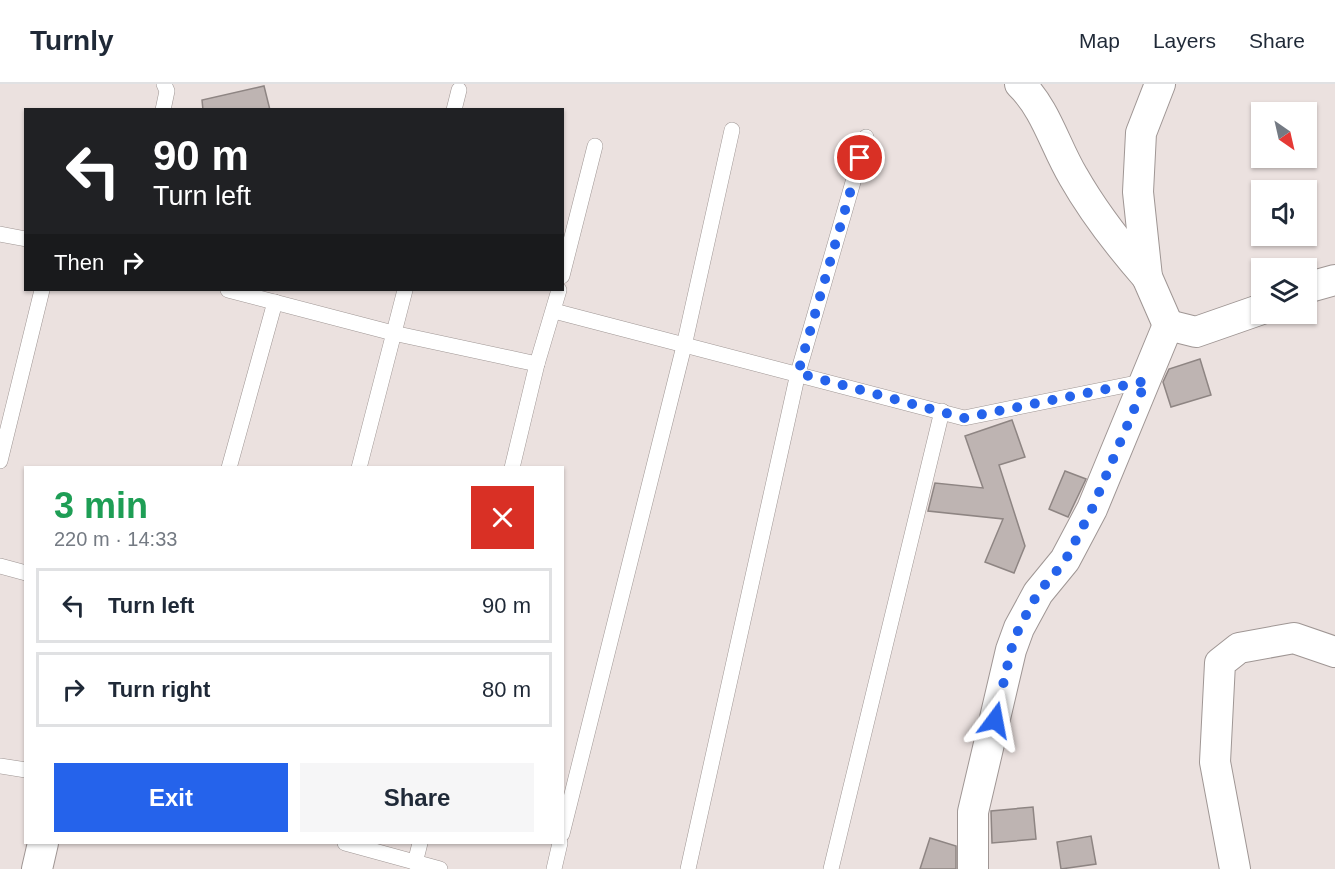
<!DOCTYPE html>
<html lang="en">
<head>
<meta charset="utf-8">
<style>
  :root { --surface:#fff; --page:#f6f6f7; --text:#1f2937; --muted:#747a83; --line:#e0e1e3; --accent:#2563eb }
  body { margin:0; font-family:Arial,sans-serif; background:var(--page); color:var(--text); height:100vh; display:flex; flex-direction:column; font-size:22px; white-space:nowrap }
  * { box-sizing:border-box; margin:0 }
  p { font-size:20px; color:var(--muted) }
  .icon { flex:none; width:33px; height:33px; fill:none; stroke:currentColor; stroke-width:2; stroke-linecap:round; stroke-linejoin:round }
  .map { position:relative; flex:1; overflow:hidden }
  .side { position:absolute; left:24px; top:382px; width:540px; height:378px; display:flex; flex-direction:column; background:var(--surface); border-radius:0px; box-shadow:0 2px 4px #0004 }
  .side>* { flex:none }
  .banner { position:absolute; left:24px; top:24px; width:540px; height:183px; border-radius:0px; box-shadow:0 2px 4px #0004; background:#202124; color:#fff; overflow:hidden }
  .needle { width:39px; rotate:146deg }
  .fabs { position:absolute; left:1251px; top:18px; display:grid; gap:12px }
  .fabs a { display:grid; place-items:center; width:66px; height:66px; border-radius:0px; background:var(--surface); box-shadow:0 2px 4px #0004; font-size:30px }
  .pin { position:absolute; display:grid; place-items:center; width:51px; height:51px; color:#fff; margin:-26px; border:3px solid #fff; border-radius:50%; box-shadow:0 2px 6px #0007 }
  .me { position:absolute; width:66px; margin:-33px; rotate:13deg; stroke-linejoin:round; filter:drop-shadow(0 0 4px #0008) }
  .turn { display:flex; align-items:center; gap:21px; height:126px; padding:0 30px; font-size:27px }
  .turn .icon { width:78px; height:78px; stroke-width:2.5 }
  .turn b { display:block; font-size:42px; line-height:51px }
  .then { display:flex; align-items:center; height:57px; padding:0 30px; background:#0003; gap:12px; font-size:22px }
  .round { display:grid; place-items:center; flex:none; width:63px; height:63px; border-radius:0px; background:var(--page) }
  .summary { display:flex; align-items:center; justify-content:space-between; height:102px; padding:0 30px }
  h1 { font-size:36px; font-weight:800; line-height:45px; color:#1e9e55 }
  .cta { display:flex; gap:12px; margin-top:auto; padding:12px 30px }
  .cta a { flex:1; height:69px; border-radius:0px; background:var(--accent); color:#fff; font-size:24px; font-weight:800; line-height:69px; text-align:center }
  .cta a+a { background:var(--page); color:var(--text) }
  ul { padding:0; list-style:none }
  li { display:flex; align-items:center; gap:18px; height:75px; margin:0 12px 9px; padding:0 18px; border:3px solid var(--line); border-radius:0px }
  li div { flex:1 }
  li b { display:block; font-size:22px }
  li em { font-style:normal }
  header { display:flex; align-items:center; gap:36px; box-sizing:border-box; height:84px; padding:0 30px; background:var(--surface); border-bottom:2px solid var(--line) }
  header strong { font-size:28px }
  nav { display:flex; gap:33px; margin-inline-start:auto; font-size:21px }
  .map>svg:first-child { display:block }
</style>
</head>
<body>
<header>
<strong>Turnly</strong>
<nav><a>Map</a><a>Layers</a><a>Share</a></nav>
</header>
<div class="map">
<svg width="1335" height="785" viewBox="0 0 1335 785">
  <rect width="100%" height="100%" fill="#ebe1df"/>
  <g fill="#beb4b2" stroke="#8e8583" stroke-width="1.5">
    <polygon points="264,2 270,26 203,26 202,16"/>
    <polygon points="1200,275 1211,311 1171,323 1163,298 1169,285"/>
    <polygon points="1012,336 1025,373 999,381 1025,462 1014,489 985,478 1003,435 928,427 935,399 983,404 965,352"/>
    <polygon points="1065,387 1086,395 1068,433 1049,425"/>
    <polygon points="1033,723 1036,755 992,759 991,727"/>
    <polygon points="1091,752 1096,780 1061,785 1057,758"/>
    <polygon points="930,754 956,762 956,785 920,785"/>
  </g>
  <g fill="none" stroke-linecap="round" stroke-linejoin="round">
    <g stroke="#9f9694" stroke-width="16">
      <g id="lane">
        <polyline points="163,26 167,7 164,0"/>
        <polyline points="454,26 459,6"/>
        <polyline points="0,150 26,155"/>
        <polyline points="562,192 595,62"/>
        <polyline points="228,206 393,249 537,280"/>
        <polyline points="554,227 964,334 1146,297"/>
        <polyline points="0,377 42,206"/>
        <polyline points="229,384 275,218"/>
        <polyline points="359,384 405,206"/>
        <polyline points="512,384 537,280 559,206"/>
        <polyline points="0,482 26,489"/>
        <polyline points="0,682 26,686"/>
        <polyline points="562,750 684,262 732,46"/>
        <polyline points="345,759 440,785"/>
        <polyline points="415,779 420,759"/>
        <polyline points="554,785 560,759"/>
        <polyline points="688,785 798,289 866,53"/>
        <polyline points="831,785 942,327"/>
      </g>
    </g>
    <g stroke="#9f9694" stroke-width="32">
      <g id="street">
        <path d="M1020,0C1046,25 1055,62 1073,92C1094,129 1119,161 1147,193"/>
        <polyline points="1160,0 1141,49 1138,108 1147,193 1168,241"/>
        <polyline points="1306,204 1335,196"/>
        <polyline points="1168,241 1196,248 1262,225"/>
        <polyline points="37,785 43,759"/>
        <polyline points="973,785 973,728 1011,566 1019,544 1038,509 1065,476 1092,425 1168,241"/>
        <polyline points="1235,785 1215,678 1220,579 1239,564 1294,554 1335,568"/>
      </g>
    </g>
    <use href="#lane" stroke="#fff" stroke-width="15"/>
    <use href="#street" stroke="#fff" stroke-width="30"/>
  </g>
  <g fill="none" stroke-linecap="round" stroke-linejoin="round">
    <polyline stroke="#2563eb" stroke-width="10" stroke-dasharray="0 18" points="860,74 798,289 964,334 1146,297 1092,425 1065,477 1038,509 1019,544 1011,566 995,636"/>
  </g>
</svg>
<div class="fabs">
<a><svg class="needle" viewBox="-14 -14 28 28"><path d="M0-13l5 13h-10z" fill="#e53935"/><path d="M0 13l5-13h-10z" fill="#747a83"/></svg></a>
<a><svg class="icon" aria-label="sound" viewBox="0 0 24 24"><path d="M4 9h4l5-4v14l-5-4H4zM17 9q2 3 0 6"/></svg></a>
<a><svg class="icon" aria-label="layers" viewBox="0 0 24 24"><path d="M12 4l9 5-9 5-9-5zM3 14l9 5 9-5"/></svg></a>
</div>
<div class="pin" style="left:860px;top:74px;background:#d93025"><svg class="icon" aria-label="arrive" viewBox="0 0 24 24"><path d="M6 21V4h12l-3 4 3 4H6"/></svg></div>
<svg class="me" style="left:995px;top:636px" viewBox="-20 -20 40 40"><path d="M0-17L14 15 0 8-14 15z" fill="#2563eb" stroke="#fff" stroke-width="4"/></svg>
<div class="banner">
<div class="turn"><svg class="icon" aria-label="left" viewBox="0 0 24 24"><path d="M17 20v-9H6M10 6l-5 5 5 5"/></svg><div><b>90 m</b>Turn left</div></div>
<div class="then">Then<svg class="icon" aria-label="right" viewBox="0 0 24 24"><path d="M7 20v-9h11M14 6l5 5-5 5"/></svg></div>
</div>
<section class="side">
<div class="summary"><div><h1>3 min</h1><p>220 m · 14:33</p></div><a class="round" style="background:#d93025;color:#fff"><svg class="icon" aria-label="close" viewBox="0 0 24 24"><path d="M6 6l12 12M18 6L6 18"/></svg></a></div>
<ul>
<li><svg class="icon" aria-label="left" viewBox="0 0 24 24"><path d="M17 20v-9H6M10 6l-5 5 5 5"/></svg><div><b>Turn left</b></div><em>90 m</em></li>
<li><svg class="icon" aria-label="right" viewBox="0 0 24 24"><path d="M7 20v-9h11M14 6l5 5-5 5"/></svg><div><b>Turn right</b></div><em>80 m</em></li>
</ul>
<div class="cta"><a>Exit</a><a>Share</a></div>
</section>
</div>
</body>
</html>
